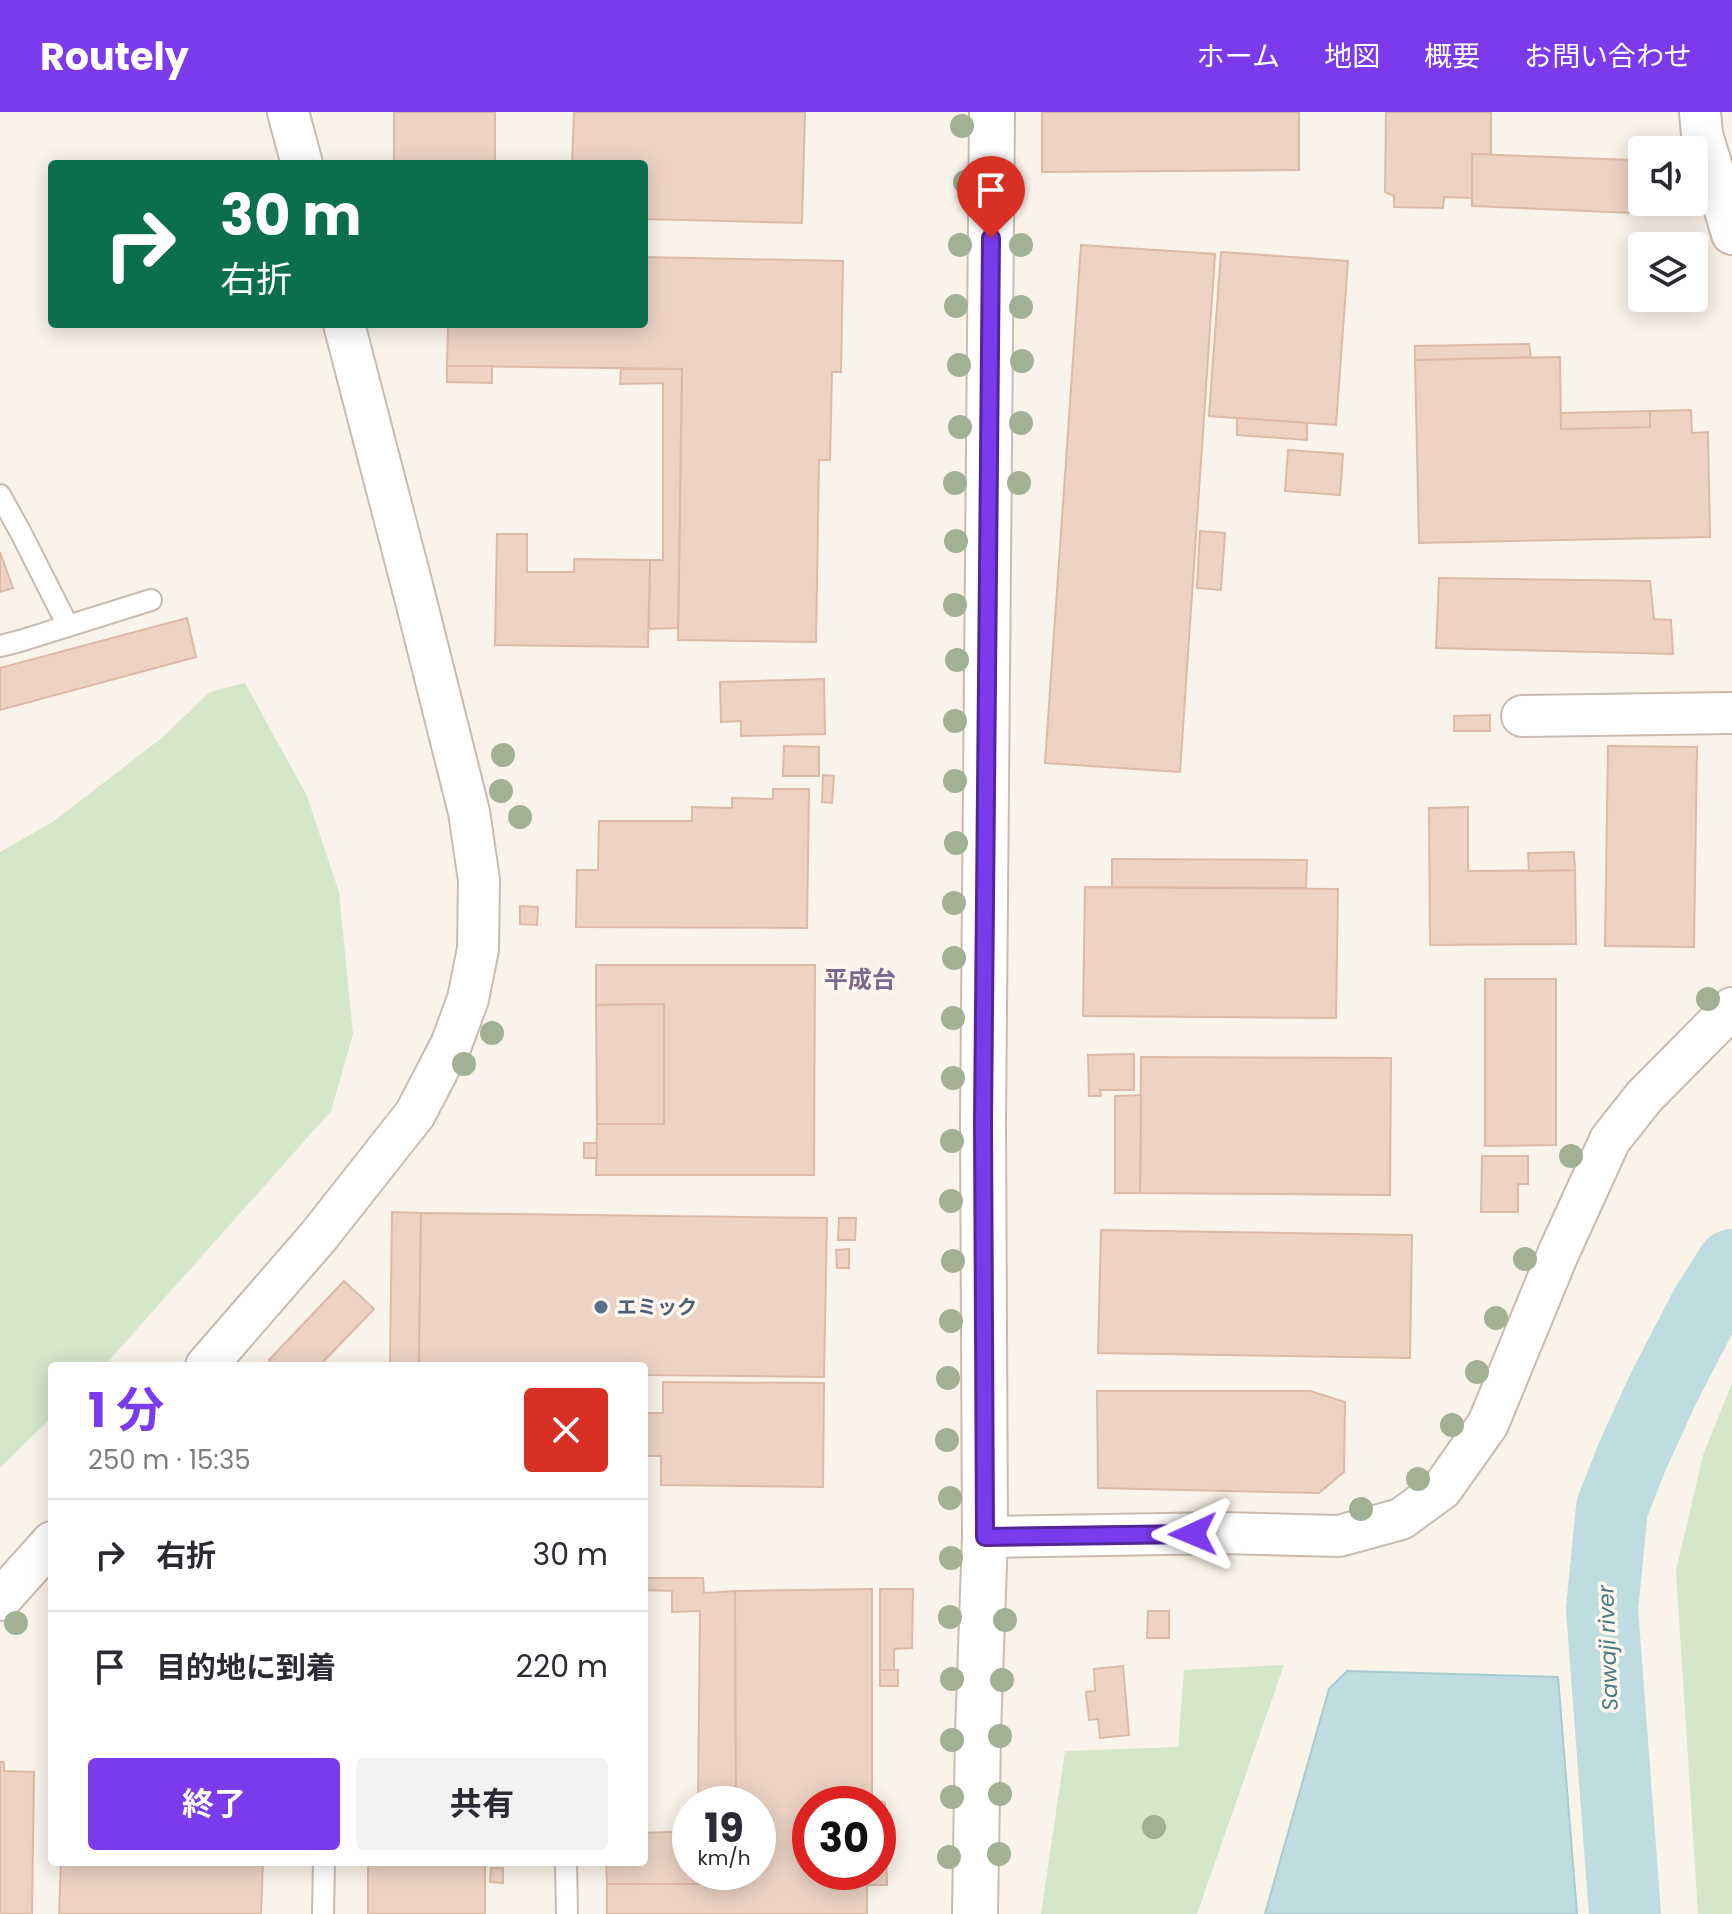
<!DOCTYPE html>
<html lang="ja">
<head>
<meta charset="utf-8">
<style>
  :root { --surface:#fff; --page:#f2f2f3; --text:#2b2b33; --muted:#7c7c81; --line:#e1e1e2; --accent:#7c3aed }
  body { margin:0; font-family:Poppins,"Noto Sans JP",sans-serif; background:var(--page); color:var(--text); height:100vh; display:flex; flex-direction:column; font-size:30px; white-space:nowrap }
  * { box-sizing:border-box; margin:0 }
  p { font-size:26px; color:var(--muted) }
  .icon { flex:none; width:44px; height:44px; fill:none; stroke:currentColor; stroke-width:2; stroke-linecap:round; stroke-linejoin:round }
  .map { position:relative; flex:1; overflow:hidden }
  .drawer { position:absolute; left:48px; top:1250px; width:600px; height:504px; display:flex; flex-direction:column; background:var(--surface); border-radius:8px; box-shadow:0 4px 20px #0003 }
  .drawer>* { flex:none }
  .banner { position:absolute; left:48px; top:48px; width:600px; height:168px; border-radius:8px; box-shadow:0 4px 20px #0003; background:#0b6e4f; color:#fff; overflow:hidden }
  .fabs { position:absolute; left:1628px; top:24px; display:grid; gap:16px }
  .fabs a { display:grid; place-items:center; width:80px; height:80px; border-radius:8px; background:var(--surface); box-shadow:0 4px 20px #0003; font-size:40px }
  .speed { position:absolute; left:672px; top:1674px; display:flex; gap:16px; font-size:40px; font-weight:700; text-align:center }
  .speed>* { display:grid; place-content:center; width:104px; height:104px; border-radius:50%; background:var(--surface); box-shadow:0 4px 20px #0003; line-height:1 }
  .speed small { font-size:20px; font-weight:400 }
  .speed .limit { border:12px solid #d22; background:#fff; color:#111 }
  .pin { position:absolute; display:grid; place-items:center; width:68px; height:68px; color:#fff; margin:-82px -34px; border-radius:50% 50% 50% 0; rotate:-45deg; box-shadow:0 0 8px #0007 }
  .pin .icon { rotate:45deg }
  .me { position:absolute; width:88px; margin:-44px; rotate:269deg; stroke-linejoin:round; filter:drop-shadow(0 0 6px #0008) }
  .turn { display:flex; align-items:center; gap:28px; height:168px; padding:0 40px; font-size:36px }
  .turn .icon { width:104px; height:104px; stroke-width:2.5 }
  .turn b { display:block; font-size:56px; line-height:68px }
  .round { display:grid; place-items:center; flex:none; width:84px; height:84px; border-radius:8px; background:var(--page) }
  .head { display:flex; align-items:center; justify-content:space-between; height:136px; padding:0 40px }
  h1 { font-size:48px; font-weight:700; line-height:60px; color:var(--accent) }
  .action { display:flex; gap:16px; margin-top:auto; padding:16px 40px }
  .action a { flex:1; height:92px; border-radius:8px; background:var(--accent); color:#fff; font-size:32px; font-weight:700; line-height:92px; text-align:center }
  .action a+a { background:var(--page); color:var(--text) }
  ul { padding:0; list-style:none }
  li { display:flex; align-items:center; gap:24px; height:112px; padding:0 40px; border-top:2px solid var(--line) }
  li div { flex:1 }
  li b { display:block; font-size:30px }
  li em { font-style:normal }
  header { display:flex; align-items:center; gap:48px; box-sizing:border-box; height:112px; padding:0 40px; background:var(--accent); color:#fff }
  header strong { font-size:38px }
  nav { display:flex; gap:44px; margin-inline-start:auto; font-size:28px }
  .map>svg:first-child { display:block }
</style>
</head>
<body>
<header>
<strong>Routely</strong>
<nav><a>ホーム</a><a>地図</a><a>概要</a><a>お問い合わせ</a></nav>
</header>
<div class="map">
<svg width="1732" height="1802" viewBox="0 0 1732 1802">
  <rect width="100%" height="100%" fill="#faf3e9"/>
  <g fill="#d5e6c9">
    <polygon points="245,571 307,684 339,780 353,922 331,999 104,1254 52,1254 52,1305 0,1356 0,740 54,709 163,625 210,580"/>
    <polygon points="1732,1271 1732,1802 1698,1802 1676,1459 1703,1343"/>
    <polygon points="1284,1553 1197,1802 1041,1802 1065,1639 1178,1635 1184,1558"/>
  </g>
  <polygon fill="#bfdce1" stroke="#a7cbd1" stroke-width="2" points="1347,1559 1558,1565 1577,1802 1265,1802 1329,1577"/>
  <g fill="none" stroke-linecap="round" stroke-linejoin="round">
    <polyline stroke="#bfdce1" stroke-width="72" points="1625,1802 1602,1497 1612,1396 1632,1345 1664,1275 1705,1196 1732,1153"/>
  </g>
  <g fill="#ecd3c4" stroke="#dcbaa6" stroke-width="2" fill-rule="evenodd">
    <rect x="394" y="0" width="101" height="52"/>
    <polygon points="574,0 805,0 802,111 644,107 644,52 572,52"/>
    <polygon points="1042,0 1299,0 1299,58 1042,60"/>
    <polygon points="1386,0 1491,0 1491,42 1472,42 1473,86 1444,85 1443,96 1394,95 1394,84 1385,80"/>
    <polygon points="1472,42 1632,48 1632,101 1472,94"/>
    <polygon points="1081,133 1215,142 1180,660 1045,651"/>
    <polygon points="1221,140 1348,149 1336,313 1209,304"/>
    <polygon points="644,145 843,149 841,260 832,260 830,348 819,348 816,530 678,528 682,257 447,254 448,212 644,212"/>
    <polygon points="1529,232 1531,245 1415,248 1415,234"/>
    <polygon points="1560,245 1561,317 1650,315 1650,299 1691,298 1692,321 1708,320 1710,425 1419,431 1415,248"/>
    <polygon points="447,254 492,254 492,271 447,270"/>
    <polygon points="621,257 682,257 678,516 649,517 650,448 663,448 663,271 620,272"/>
    <polygon points="1650,299 1650,315 1561,317 1561,301"/>
    <polygon points="1237,306 1307,311 1307,328 1237,323"/>
    <polygon points="1288,338 1343,342 1340,383 1285,379"/>
    <polygon points="1200,419 1225,421 1221,478 1197,476"/>
    <polygon points="497,422 527,422 527,460 574,460 574,447 650,448 648,535 495,533"/>
    <polygon points="0,440 13,476 0,480"/>
    <polygon points="1439,466 1650,469 1654,507 1671,508 1673,542 1436,536"/>
    <polygon points="187,506 196,545 0,598 0,556"/>
    <polygon points="824,567 825,622 741,624 741,609 721,610 720,570"/>
    <polygon points="1490,603 1490,619 1454,619 1454,604"/>
    <polygon points="784,634 819,635 819,664 783,664"/>
    <polygon points="1608,634 1697,635 1694,835 1605,834"/>
    <polygon points="823,663 834,664 832,691 822,690"/>
    <polygon points="773,677 809,677 807,816 576,815 577,758 598,758 599,709 692,709 692,695 732,696 732,686 773,687"/>
    <polygon points="1468,695 1468,759 1575,758 1576,832 1430,833 1429,696"/>
    <polygon points="1574,740 1575,758 1529,759 1528,741"/>
    <polygon points="1112,747 1307,748 1306,776 1112,775"/>
    <polygon points="1085,775 1338,777 1336,906 1083,904"/>
    <polygon points="520,794 538,795 537,813 520,812"/>
    <polygon points="596,853 815,853 814,1063 596,1063 597,1012 664,1012 664,892 596,893"/>
    <polygon points="1485,867 1556,867 1556,1033 1485,1034"/>
    <polygon points="664,892 664,1012 597,1012 596,893"/>
    <polygon points="1134,942 1134,978 1100,978 1101,984 1089,984 1088,943"/>
    <polygon points="1141,945 1391,946 1390,1083 1140,1081"/>
    <polygon points="1141,983 1140,1081 1115,1081 1115,984"/>
    <rect x="584" y="1031" width="13" height="15"/>
    <polygon points="1482,1044 1528,1044 1528,1072 1518,1072 1518,1100 1481,1100"/>
    <polygon points="392,1100 421,1101 419,1254 390,1254"/>
    <polygon points="421,1101 827,1106 824,1265 644,1263 644,1254 419,1254"/>
    <polygon points="839,1106 856,1106 855,1128 838,1128"/>
    <polygon points="1101,1118 1412,1123 1410,1246 1098,1241"/>
    <polygon points="849,1137 849,1156 837,1156 836,1138"/>
    <polygon points="344,1169 374,1197 319,1254 275,1254 269,1248"/>
    <polygon points="663,1270 824,1271 823,1375 661,1373 661,1344 644,1344 644,1301 663,1301"/>
    <polygon points="1097,1279 1310,1279 1345,1290 1344,1360 1319,1381 1098,1376"/>
    <polygon points="645,1466 703,1466 704,1481 735,1479 736,1692 698,1692 700,1499 672,1500 672,1479 644,1478"/>
    <path d="M872,1477V1686L885,1691L887,1773H867V1802H607V1772H736V1760H758V1692H736L735,1479ZM810,1692H878V1760H810Z"/>
    <polygon points="880,1477 913,1477 912,1536 894,1537 894,1558 880,1558"/>
    <polygon points="1148,1499 1169,1499 1169,1526 1147,1526"/>
    <polygon points="1123,1554 1129,1623 1100,1626 1098,1607 1089,1608 1086,1580 1095,1579 1094,1557"/>
    <rect x="880" y="1558" width="18" height="16"/>
    <polygon points="0,1650 4,1650 4,1659 34,1660 32,1802 0,1802"/>
    <polygon points="690,1719 690,1760 736,1760 736,1772 607,1772 606,1750 644,1750 644,1721"/>
    <polygon points="61,1750 263,1750 261,1802 59,1802"/>
    <rect x="368" y="1750" width="117" height="52"/>
    <polygon points="491,1756 503,1756 503,1771 490,1770"/>
  </g>
  <g fill="none" stroke-linecap="round" stroke-linejoin="round">
    <g stroke="#cabbb0" stroke-width="24">
      <g id="service">
        <polyline points="0,383 21,421 68,514"/>
        <polyline points="0,534 20,529 151,488"/>
        <polyline points="566,1750 567,1802"/>
        <polyline points="323,1802 324,1750"/>
      </g>
    </g>
    <g stroke="#cabbb0" stroke-width="44">
      <g id="minor">
        <polyline points="288,0 302,52"/>
        <polyline points="1700,0 1702,22 1732,122"/>
        <polyline points="1522,604 1732,601"/>
        <polyline points="206,1254 318,1125 415,1002 451,933 468,887 478,837 479,768 469,700 416,489 344,212"/>
        <polyline points="985,1425 1223,1421 1339,1424 1401,1407 1442,1377 1488,1312 1558,1142 1610,1028 1644,985 1732,896"/>
        <polyline points="0,1488 52,1430"/>
      </g>
    </g>
    <g stroke="#cabbb0" stroke-width="48">
      <polyline id="tertiary" points="975,1802 978,1620 985,1425 983,1010 992,0"/>
    </g>
    <use href="#service" stroke="#fff" stroke-width="20"/>
    <use href="#minor" stroke="#fff" stroke-width="40"/>
    <use href="#tertiary" stroke="#fff" stroke-width="44"/>
  </g>
  <g fill="#a2b093">
    <circle cx="962" cy="14" r="12"/>
    <circle cx="965" cy="70" r="12"/>
    <circle cx="960" cy="133" r="12"/>
    <circle cx="1021" cy="133" r="12"/>
    <circle cx="956" cy="194" r="12"/>
    <circle cx="1021" cy="195" r="12"/>
    <circle cx="1022" cy="249" r="12"/>
    <circle cx="959" cy="253" r="12"/>
    <circle cx="1021" cy="311" r="12"/>
    <circle cx="960" cy="315" r="12"/>
    <circle cx="955" cy="371" r="12"/>
    <circle cx="1019" cy="371" r="12"/>
    <circle cx="956" cy="429" r="12"/>
    <circle cx="955" cy="493" r="12"/>
    <circle cx="957" cy="548" r="12"/>
    <circle cx="955" cy="609" r="12"/>
    <circle cx="503" cy="643" r="12"/>
    <circle cx="955" cy="669" r="12"/>
    <circle cx="501" cy="679" r="12"/>
    <circle cx="520" cy="705" r="12"/>
    <circle cx="956" cy="731" r="12"/>
    <circle cx="954" cy="791" r="12"/>
    <circle cx="954" cy="846" r="12"/>
    <circle cx="1708" cy="887" r="12"/>
    <circle cx="953" cy="906" r="12"/>
    <circle cx="492" cy="921" r="12"/>
    <circle cx="464" cy="952" r="12"/>
    <circle cx="953" cy="966" r="12"/>
    <circle cx="952" cy="1029" r="12"/>
    <circle cx="1571" cy="1044" r="12"/>
    <circle cx="951" cy="1089" r="12"/>
    <circle cx="1525" cy="1147" r="12"/>
    <circle cx="953" cy="1149" r="12"/>
    <circle cx="1496" cy="1206" r="12"/>
    <circle cx="951" cy="1209" r="12"/>
    <circle cx="1477" cy="1260" r="12"/>
    <circle cx="948" cy="1266" r="12"/>
    <circle cx="1452" cy="1313" r="12"/>
    <circle cx="947" cy="1328" r="12"/>
    <circle cx="1418" cy="1367" r="12"/>
    <circle cx="950" cy="1386" r="12"/>
    <circle cx="1361" cy="1397" r="12"/>
    <circle cx="951" cy="1446" r="12"/>
    <circle cx="950" cy="1505" r="12"/>
    <circle cx="1005" cy="1508" r="12"/>
    <circle cx="16" cy="1511" r="12"/>
    <circle cx="952" cy="1567" r="12"/>
    <circle cx="1002" cy="1568" r="12"/>
    <circle cx="1000" cy="1624" r="12"/>
    <circle cx="952" cy="1628" r="12"/>
    <circle cx="1000" cy="1682" r="12"/>
    <circle cx="952" cy="1685" r="12"/>
    <circle cx="1154" cy="1715" r="12"/>
    <circle cx="999" cy="1742" r="12"/>
    <circle cx="949" cy="1745" r="12"/>
  </g>
  <g fill="none" stroke-linecap="round" stroke-linejoin="round">
    <g stroke="#51269a" stroke-width="20">
      <polyline id="route" points="991,126 983,1010 985,1425 1193,1422"/>
    </g>
    <use href="#route" stroke="#7c3aed" stroke-width="14"/>
  </g>
  <circle fill="#5c6f8a" stroke="#fdf7ef" stroke-width="3" cx="601" cy="1195" r="8"/>
  <g text-anchor="middle" dominant-baseline="central" stroke-width="7" stroke-linejoin="round" paint-order="stroke">
    <g font-size="20" font-weight="bold" fill="#4e5e75" stroke="#fdf7ef" text-anchor="start">
      <text x="617" y="1195">エミック</text>
    </g>
    <g font-size="22" font-style="italic" fill="#4c7981" stroke="#fdf7ef">
      <text transform="translate(1608 1536) rotate(-92)">Sawaji river</text>
    </g>
    <g font-size="24" font-weight="bold" fill="#7f678c" stroke="#fdf7ef">
      <text x="860" y="867">平成台</text>
    </g>
  </g>
</svg>
<div class="fabs">
<a><svg class="icon" aria-label="sound" viewBox="0 0 24 24"><path d="M4 9h4l5-4v14l-5-4H4zM17 9q2 3 0 6"/></svg></a>
<a><svg class="icon" aria-label="layers" viewBox="0 0 24 24"><path d="M12 4l9 5-9 5-9-5zM3 14l9 5 9-5"/></svg></a>
</div>
<div class="speed"><div>19<small>km/h</small></div><div class="limit">30</div></div>
<div class="pin" style="left:991px;top:126px;background:#d93025"><svg class="icon" aria-label="arrive" viewBox="0 0 24 24"><path d="M6 21V4h12l-3 4 3 4H6"/></svg></div>
<svg class="me" style="left:1193px;top:1422px" viewBox="-20 -20 40 40"><path d="M0-17L14 15 0 8-14 15z" fill="#7c3aed" stroke="#fff" stroke-width="4"/></svg>
<div class="banner">
<div class="turn"><svg class="icon" aria-label="right" viewBox="0 0 24 24"><path d="M7 20v-9h11M14 6l5 5-5 5"/></svg><div><b>30 m</b>右折</div></div>
</div>
<section class="drawer">
<div class="head"><div><h1>1 分</h1><p>250 m · 15:35</p></div><a class="round" style="background:#d93025;color:#fff"><svg class="icon" aria-label="close" viewBox="0 0 24 24"><path d="M6 6l12 12M18 6L6 18"/></svg></a></div>
<ul>
<li><svg class="icon" aria-label="right" viewBox="0 0 24 24"><path d="M7 20v-9h11M14 6l5 5-5 5"/></svg><div><b>右折</b></div><em>30 m</em></li>
<li><svg class="icon" aria-label="arrive" viewBox="0 0 24 24"><path d="M6 21V4h12l-3 4 3 4H6"/></svg><div><b>目的地に到着</b></div><em>220 m</em></li>
</ul>
<div class="action"><a>終了</a><a>共有</a></div>
</section>
</div>
</body>
</html>
